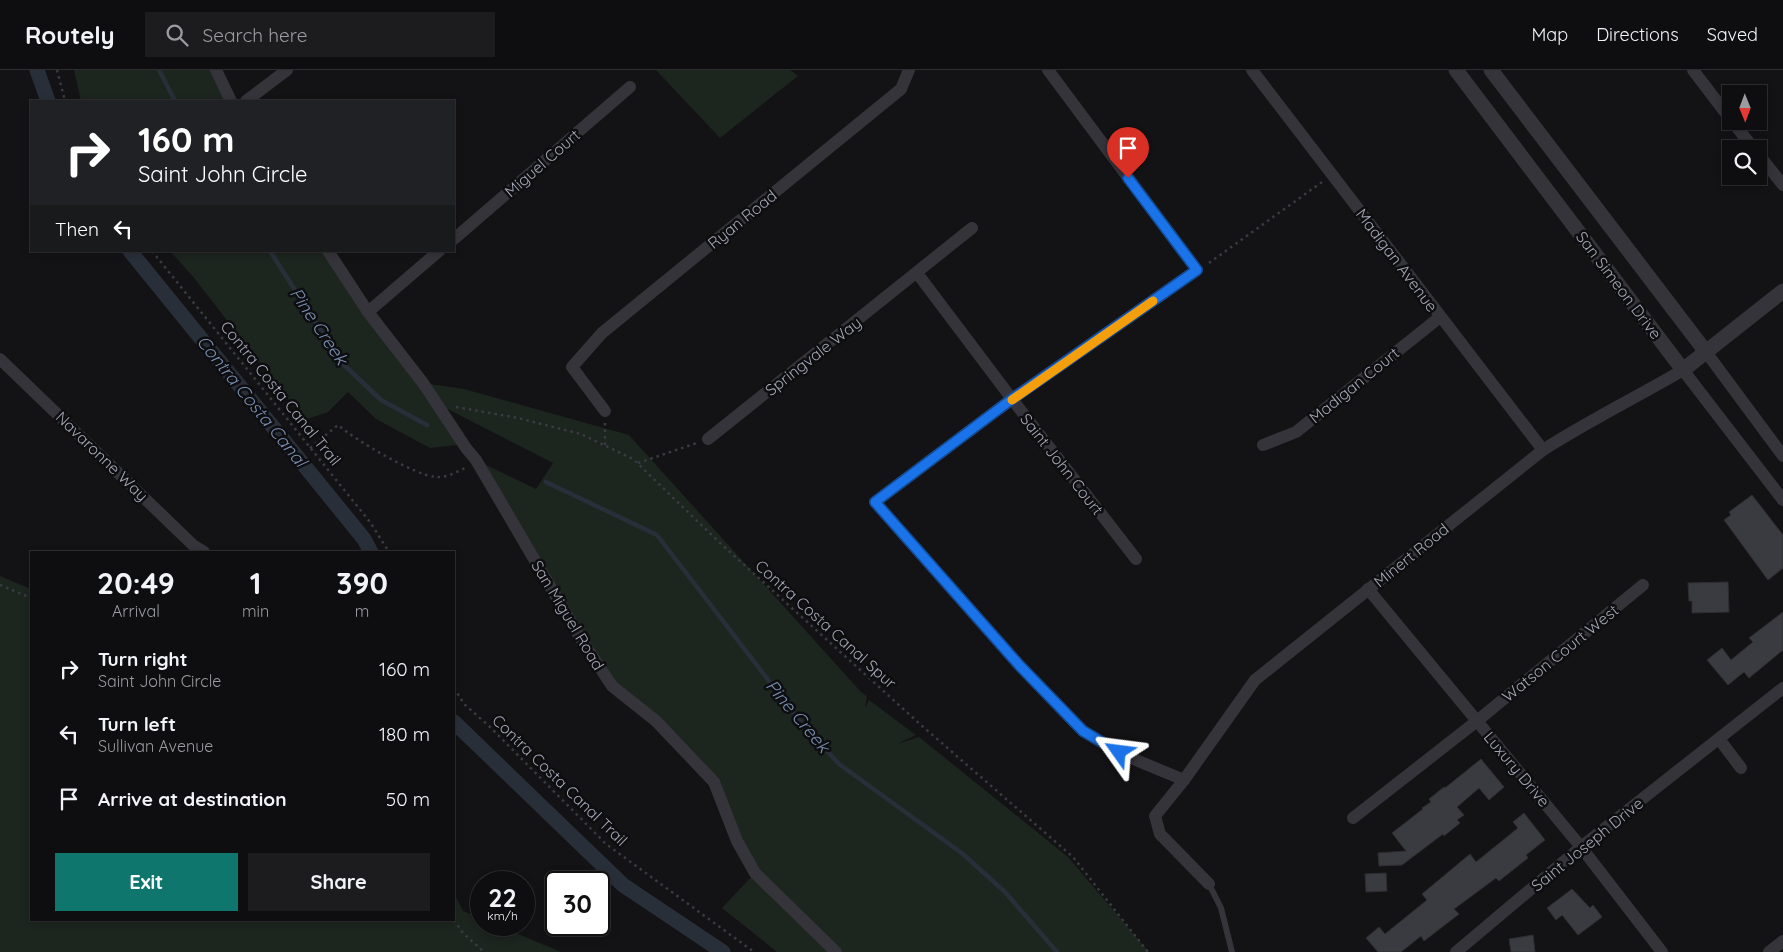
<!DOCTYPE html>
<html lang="en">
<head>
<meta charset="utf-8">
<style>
  :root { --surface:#0e0e10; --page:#1c1c1e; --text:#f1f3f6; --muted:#9b9c9f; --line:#2e2e30; --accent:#0f766e }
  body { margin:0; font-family:Quicksand,sans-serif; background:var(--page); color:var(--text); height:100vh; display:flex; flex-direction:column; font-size:19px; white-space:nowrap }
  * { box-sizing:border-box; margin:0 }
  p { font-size:16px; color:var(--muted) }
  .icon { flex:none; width:28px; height:28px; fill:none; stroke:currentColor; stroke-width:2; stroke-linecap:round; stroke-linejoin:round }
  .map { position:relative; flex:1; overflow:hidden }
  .details { position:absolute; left:30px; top:481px; width:425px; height:370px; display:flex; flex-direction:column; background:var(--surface); border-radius:0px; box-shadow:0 2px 8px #0003,0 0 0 1px var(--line) }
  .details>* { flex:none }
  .guide { position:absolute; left:30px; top:30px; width:425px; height:152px; border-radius:0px; box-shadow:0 2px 8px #0003,0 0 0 1px var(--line); background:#202124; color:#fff; overflow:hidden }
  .needle { width:32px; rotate:179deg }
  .tools { position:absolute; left:1722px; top:15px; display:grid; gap:10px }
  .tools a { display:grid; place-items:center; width:45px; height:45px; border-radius:0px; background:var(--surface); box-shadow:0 2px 8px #0003,0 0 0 1px var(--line); font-size:25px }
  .speed { position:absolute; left:470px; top:801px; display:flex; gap:10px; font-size:25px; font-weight:700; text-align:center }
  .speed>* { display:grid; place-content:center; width:65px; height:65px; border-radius:50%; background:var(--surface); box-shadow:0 2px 8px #0003,0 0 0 1px var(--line); line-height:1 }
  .speed small { font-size:12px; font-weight:400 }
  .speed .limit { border:2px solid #111; border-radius:8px; background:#fff; color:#111 }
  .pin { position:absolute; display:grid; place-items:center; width:42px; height:42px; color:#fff; margin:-51px -21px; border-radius:50% 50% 50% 0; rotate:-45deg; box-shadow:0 0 5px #0007 }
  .pin .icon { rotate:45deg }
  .me { position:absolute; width:55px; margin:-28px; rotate:301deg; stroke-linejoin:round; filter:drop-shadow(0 0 4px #0008) }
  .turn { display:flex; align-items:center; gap:18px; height:105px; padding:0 25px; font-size:22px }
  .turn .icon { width:65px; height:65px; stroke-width:2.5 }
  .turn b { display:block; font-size:35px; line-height:42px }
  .then { display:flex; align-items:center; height:48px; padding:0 25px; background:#0003; gap:10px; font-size:19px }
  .eta { display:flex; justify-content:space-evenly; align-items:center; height:85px; text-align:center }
  .eta b { font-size:30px; font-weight:800; line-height:35px }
  .action { display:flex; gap:10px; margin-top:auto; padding:10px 25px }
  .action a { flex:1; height:58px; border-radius:0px; background:var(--accent); color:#fff; font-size:20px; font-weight:800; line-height:58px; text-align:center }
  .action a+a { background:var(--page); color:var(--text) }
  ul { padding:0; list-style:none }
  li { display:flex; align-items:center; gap:15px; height:65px; padding:0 25px }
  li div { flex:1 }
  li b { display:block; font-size:19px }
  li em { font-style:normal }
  header { display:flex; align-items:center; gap:30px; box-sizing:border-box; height:70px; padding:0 25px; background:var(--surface); border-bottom:1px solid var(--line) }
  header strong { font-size:24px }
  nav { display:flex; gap:28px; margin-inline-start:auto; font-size:18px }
  .search { width:350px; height:45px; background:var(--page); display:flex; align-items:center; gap:12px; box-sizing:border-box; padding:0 18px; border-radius:0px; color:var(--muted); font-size:19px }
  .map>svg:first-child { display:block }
</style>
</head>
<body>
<header>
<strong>Routely</strong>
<div class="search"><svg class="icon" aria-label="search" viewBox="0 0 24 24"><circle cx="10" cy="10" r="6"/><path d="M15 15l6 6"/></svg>Search here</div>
<nav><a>Map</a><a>Directions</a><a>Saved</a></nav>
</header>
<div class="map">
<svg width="1783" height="882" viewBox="0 0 1783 882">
  <rect width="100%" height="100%" fill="#131315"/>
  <g fill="#1d251f">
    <polygon points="74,0 216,0 231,31 81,31"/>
    <polygon points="656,0 790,0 798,6 720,68"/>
    <polygon points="170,181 328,181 423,313 464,319 629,365 861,622 867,626 865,638 869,630 916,665 897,674 919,667 1068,787 1149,882 777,882 722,838 755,803 709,707 612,616 476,390 536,419 553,393 438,334 466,374 430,378 376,349 348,322 328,342 304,350 195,209"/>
    <polygon points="0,506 31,519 31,850 454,850 454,823 463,841 481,848 481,855 497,855 561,882 0,882"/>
  </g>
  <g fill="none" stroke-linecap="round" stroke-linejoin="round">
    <g stroke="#292f39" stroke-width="4.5">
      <polyline points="159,0 175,31"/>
      <polyline points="270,181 341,292 381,330 427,355"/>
      <polyline points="546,412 657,465 802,654 839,694 963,784 1005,822 1057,882"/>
    </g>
    <g stroke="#292f39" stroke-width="15">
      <polyline points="37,0 48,31"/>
      <polyline points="130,181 364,469 371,482"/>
      <polyline points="454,652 623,815 723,882"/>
    </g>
  </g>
  <g fill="#3a3b40" stroke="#2e2d31">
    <polygon points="1752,425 1783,465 1783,498 1768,510 1724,450 1731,445 1729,442"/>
    <polygon points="1728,512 1729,542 1692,543 1692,531 1689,531 1688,513"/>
    <polygon points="1783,542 1783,580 1749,608 1744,602 1728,615 1707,590 1722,578 1731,590 1753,572 1749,568"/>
    <polygon points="1481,689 1504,717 1489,730 1479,718 1457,737 1464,745 1457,750 1460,753 1444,766 1443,764 1402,795 1379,796 1378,783 1406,781 1392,763 1423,739 1422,738 1431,732 1429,729 1444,717 1445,718"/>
    <polygon points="1524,743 1545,770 1526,785 1528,788 1499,811 1496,808 1454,839 1459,844 1424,871 1421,866 1401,882 1378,882 1366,868 1379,857 1385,864 1427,830 1422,824 1470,784 1476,792 1518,758 1513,752"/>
    <polygon points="1386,803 1387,821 1366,822 1365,804"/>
    <polygon points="1572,819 1590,838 1593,835 1602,847 1578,865 1562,845 1556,850 1547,838"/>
    <polygon points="1533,865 1535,882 1511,882 1509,869"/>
  </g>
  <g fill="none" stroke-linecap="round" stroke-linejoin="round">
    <g stroke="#3a3b41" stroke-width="2.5" stroke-dasharray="2.5 4" stroke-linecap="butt">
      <polyline points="57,0 65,31"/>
      <polyline points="152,181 370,452 389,482"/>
      <polyline points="1209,193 1322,112"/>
      <polyline points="456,337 518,348 581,364 633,389 720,473 921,655 1073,787 1148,882"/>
      <polyline points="605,375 605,353"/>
      <path d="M310,378L338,355C357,371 414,405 436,407C446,408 457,402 465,398"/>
      <polyline points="638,393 697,373"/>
      <polyline points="0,515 31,528"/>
      <polyline points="454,618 464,634 490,657 606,774 754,882"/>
      <polyline points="454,850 463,863 484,882"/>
    </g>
    <polyline stroke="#34343a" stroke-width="6" points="1209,814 1221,838 1232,882"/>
    <g stroke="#34343a" stroke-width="12">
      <polyline points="216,0 231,31"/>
      <polyline points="1048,0 1197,200 1012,329 875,432 1020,596 1083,661 1119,683 1184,710"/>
      <polyline points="1252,0 1543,380"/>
      <polyline points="1693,0 1731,50"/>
      <polyline points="246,31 287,0"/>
      <polyline points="1732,51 1754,79"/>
      <polyline points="1759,85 1783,115"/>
      <polyline points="454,169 630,17"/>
      <polyline points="328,181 368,242 423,313 466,378 476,390 581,569 612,616 656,651 714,712 737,771 755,803 836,882"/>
      <polyline points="917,203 1012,329 1136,489"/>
      <polyline points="368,242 439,181"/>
      <polyline points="1706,282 1783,386"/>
      <polyline points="0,289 194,476 204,482"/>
      <polyline points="605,341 572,297 602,263 901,19 909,0"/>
      <polyline points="708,369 972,158"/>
      <polyline points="1263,375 1296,362 1440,247"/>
      <polyline points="1368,519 1581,777 1662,882"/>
      <polyline points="1719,669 1741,698"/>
      <polyline points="1353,748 1477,651 1643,515"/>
      <path d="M1209,814L1160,764L1155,746L1184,710L1255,610L1543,380C1588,351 1637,327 1683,300L1783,430"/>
      <polyline points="1456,882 1581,777 1783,618"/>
      <polyline points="1769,882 1783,871"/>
    </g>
    <g stroke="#34343a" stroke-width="15">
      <polyline points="1456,0 1683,300 1783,221"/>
      <polyline points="1491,0 1706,282"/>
    </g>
  </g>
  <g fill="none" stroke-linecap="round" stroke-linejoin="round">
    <g stroke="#114b97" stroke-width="12">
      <polyline id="route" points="1119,682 1083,661 1020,596 875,432 1012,329 1197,200 1128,108"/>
    </g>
    <use href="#route" stroke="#1a73e8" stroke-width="9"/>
    <polyline stroke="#f59e0b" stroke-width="9" points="1012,330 1153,231"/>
  </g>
  <g text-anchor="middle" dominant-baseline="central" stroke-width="5" stroke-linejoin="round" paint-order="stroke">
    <g font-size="16" fill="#a4a7b6" stroke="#0e0e10">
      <text transform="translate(542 93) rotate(-41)">Miguel Court</text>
      <text transform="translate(742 149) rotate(-39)">Ryan Road</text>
      <text transform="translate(1397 190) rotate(53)">Madigan Avenue</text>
      <text transform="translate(1619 215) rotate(53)">San Simeon Drive</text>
      <text transform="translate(813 286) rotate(-38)">Springvale Way</text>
      <text transform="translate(1354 315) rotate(-39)">Madigan Court</text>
      <text transform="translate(281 323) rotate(51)">Contra Costa Canal Trail</text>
      <text transform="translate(102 386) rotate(44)">Navaronne Way</text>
      <text transform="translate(1062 394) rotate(52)">Saint John Court</text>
      <text transform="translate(1411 485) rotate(-39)">Minert Road</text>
      <text transform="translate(568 545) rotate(59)">San Miguel Road</text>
      <text transform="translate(826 554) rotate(42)">Contra Costa Canal Spur</text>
      <text transform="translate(1560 583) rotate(-39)">Watson Court West</text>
      <text transform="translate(1517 699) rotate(50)">Luxury Drive</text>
      <text transform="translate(560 710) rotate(44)">Contra Costa Canal Trail</text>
      <text transform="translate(1587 774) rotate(-39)">Saint Joseph Drive</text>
    </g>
    <g font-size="18" font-style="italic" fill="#7a8fb2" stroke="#0e0e10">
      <text transform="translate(319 256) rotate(56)">Pine Creek</text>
      <text transform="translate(252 331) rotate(51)">Contra Costa Canal</text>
      <text transform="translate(798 646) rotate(50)">Pine Creek</text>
    </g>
  </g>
</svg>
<div class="tools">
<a><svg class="needle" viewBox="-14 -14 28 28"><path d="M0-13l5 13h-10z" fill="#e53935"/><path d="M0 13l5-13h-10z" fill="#9b9c9f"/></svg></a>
<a><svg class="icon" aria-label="search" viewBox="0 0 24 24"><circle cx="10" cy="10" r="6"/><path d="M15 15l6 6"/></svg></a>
</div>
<div class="speed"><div>22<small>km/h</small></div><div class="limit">30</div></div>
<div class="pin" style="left:1128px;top:108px;background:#d93025"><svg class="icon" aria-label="arrive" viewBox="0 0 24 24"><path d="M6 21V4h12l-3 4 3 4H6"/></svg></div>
<svg class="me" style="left:1119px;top:682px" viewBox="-20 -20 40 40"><path d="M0-17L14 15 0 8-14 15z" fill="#1a73e8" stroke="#fff" stroke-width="4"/></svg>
<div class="guide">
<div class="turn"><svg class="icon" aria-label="right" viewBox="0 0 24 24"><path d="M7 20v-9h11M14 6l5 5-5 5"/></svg><div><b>160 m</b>Saint John Circle</div></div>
<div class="then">Then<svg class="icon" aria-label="left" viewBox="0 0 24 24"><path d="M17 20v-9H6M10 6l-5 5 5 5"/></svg></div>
</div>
<section class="details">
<div class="eta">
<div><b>20:49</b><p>Arrival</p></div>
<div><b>1</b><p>min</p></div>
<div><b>390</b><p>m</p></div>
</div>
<ul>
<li><svg class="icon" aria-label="right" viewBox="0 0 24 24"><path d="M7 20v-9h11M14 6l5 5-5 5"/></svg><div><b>Turn right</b><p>Saint John Circle</p></div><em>160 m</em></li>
<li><svg class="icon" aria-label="left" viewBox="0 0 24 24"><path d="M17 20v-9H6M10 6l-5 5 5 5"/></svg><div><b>Turn left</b><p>Sullivan Avenue</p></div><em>180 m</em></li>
<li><svg class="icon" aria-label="arrive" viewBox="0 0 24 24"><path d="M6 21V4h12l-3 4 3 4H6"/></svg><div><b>Arrive at destination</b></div><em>50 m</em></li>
</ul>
<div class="action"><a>Exit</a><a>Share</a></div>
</section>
</div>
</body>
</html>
